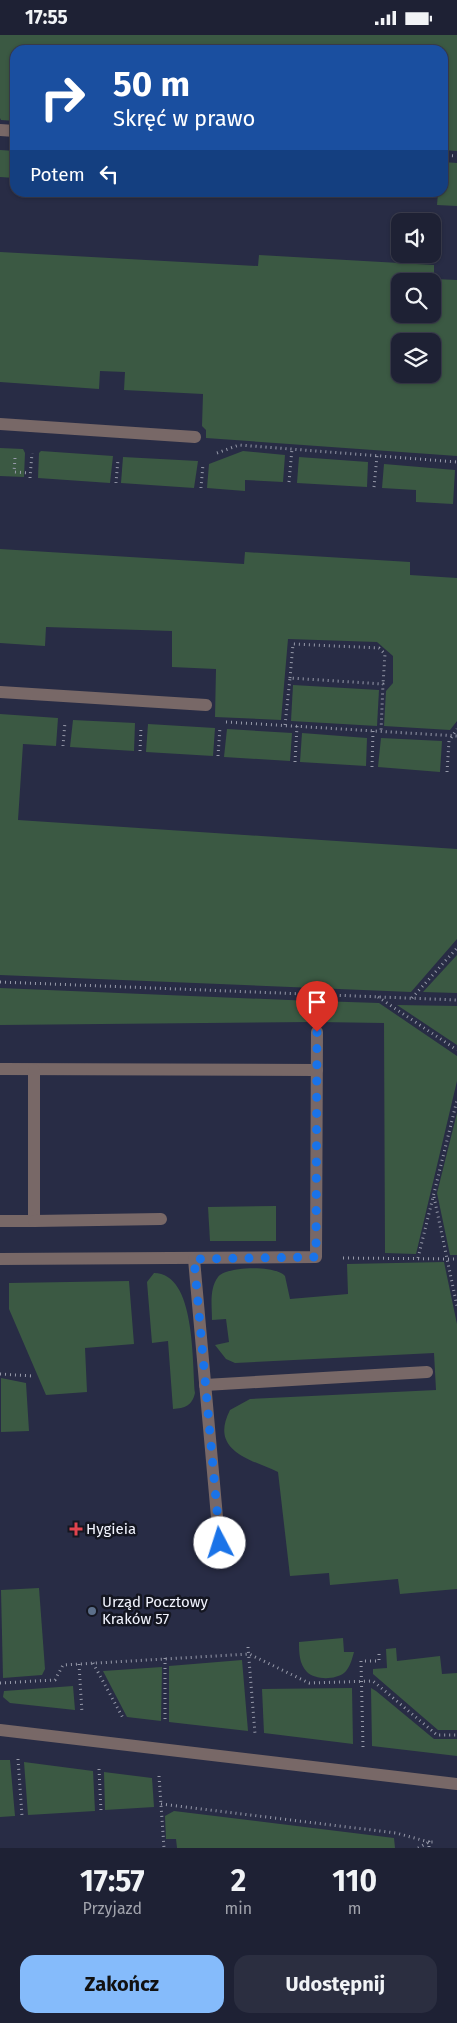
<!DOCTYPE html>
<html lang="pl">
<head>
<meta charset="utf-8">
<style>
  :root { --surface:#1e2134; --page:#2b2e40; --text:#f1f3f6; --muted:#a1a3ac; --line:#3c3e4f; --accent:#85bbfb }
  body { margin:0; font-family:"Fira Sans",sans-serif; background:var(--page); color:var(--text); height:100vh; display:flex; flex-direction:column; font-size:19px; white-space:nowrap }
  * { box-sizing:border-box; margin:0 }
  p { font-size:16px; color:var(--muted) }
  .icon { flex:none; width:28px; height:28px; fill:none; stroke:currentColor; stroke-width:2; stroke-linecap:round; stroke-linejoin:round }
  .map { position:relative; height:1813px; overflow:hidden }
  .sheet { display:flex; flex-direction:column; background:var(--surface); flex:1 }
  .sheet>* { flex:none }
  .top-card { position:absolute; left:10px; top:10px; width:438px; height:152px; border-radius:15px; box-shadow:0 1px 4px #0004,0 0 0 1px var(--line); background:#1a4fa0; color:#fff; overflow:hidden }
  .controls { position:absolute; left:391px; top:178px; display:grid; gap:10px }
  .controls a { display:grid; place-items:center; width:50px; height:50px; border-radius:10px; background:var(--surface); box-shadow:0 1px 4px #0004,0 0 0 1px var(--line); font-size:25px }
  .pin { position:absolute; display:grid; place-items:center; width:42px; height:42px; color:#fff; margin:-51px -21px; border-radius:50% 50% 50% 0; rotate:-45deg; box-shadow:0 0 5px #0007 }
  .pin .icon { rotate:45deg }
  .me { position:absolute; width:55px; margin:-28px; rotate:355deg; stroke-linejoin:round; filter:drop-shadow(0 0 4px #0008) }
  .turn { display:flex; align-items:center; gap:18px; height:105px; padding:0 20px; font-size:22px }
  .turn .icon { width:65px; height:65px; stroke-width:2.5 }
  .turn b { display:block; font-size:35px; line-height:42px }
  .then { display:flex; align-items:center; height:48px; padding:0 20px; background:#0003; gap:10px; font-size:19px }
  .eta { display:flex; justify-content:space-evenly; align-items:center; height:85px; text-align:center }
  .eta b { font-size:30px; font-weight:700; line-height:35px }
  .button { display:flex; gap:10px; margin-top:auto; padding:10px 20px }
  .button a { flex:1; height:58px; border-radius:15px; background:var(--accent); color:#111; font-size:20px; font-weight:700; line-height:58px; text-align:center }
  .button a+a { background:var(--page); color:var(--text) }
  .status { display:flex; justify-content:space-between; align-items:center; height:35px; padding:0 25px; background:var(--surface); direction:ltr }
  .status svg { height:14px; fill:currentColor }
  .map>svg:first-child { display:block }
</style>
</head>
<body>
<div class="status"><b>17:55</b><svg viewBox="0 0 49 12"><path d="M0 12V9h3v3zM5 12V6h3v6zM10 12V3h3v9zM15 12V0h3v12zM26 1h20v11H26zM47 4h2v5h-2z"/></svg></div>
<div class="map">
<svg width="457" height="1813" viewBox="0 0 457 1813">
  <rect width="100%" height="100%" fill="#282c45"/>
  <g fill="#3b5943" fill-rule="evenodd">
    <polygon points="0,0 457,0 457,116 443,115 442,15 15,15 15,86 1,85 0,83"/>
    <polygon points="0,115 15,116 15,143 0,142"/>
    <polygon points="443,127 457,128 457,171 437,170 438,158 432,158 442,158"/>
    <path d="M0,217L258,231L259,220L434,230V244L457,245V421L206,403V395L202,391L203,359L124,355L125,337L100,336L99,354L0,347ZM400,246H432V279H400ZM400,306H432V339H400Z"/>
    <polygon points="0,413 23,414 25,418 24,442 0,441"/>
    <polygon points="41,416 113,421 110,448 38,443 39,418"/>
    <polygon points="243,416 285,420 283,447 245,445 245,456 207,453 209,429"/>
    <polygon points="123,422 198,426 194,453 121,448"/>
    <polygon points="299,422 368,427 367,452 297,448"/>
    <polygon points="384,429 455,435 453,469 416,467 416,455 382,453"/>
    <polygon points="0,514 244,529 245,517 410,527 410,540 457,543 457,686 450,695 384,691 386,656 393,648 393,621 377,607 288,604 281,685 215,682 216,634 172,632 172,596 46,592 45,611 0,608"/>
    <polygon points="293,650 379,655 377,691 291,686"/>
    <polygon points="0,679 58,683 56,711 23,709 18,785 457,814 457,904 411,957 0,940"/>
    <polygon points="73,685 135,688 134,716 70,712"/>
    <polygon points="148,689 215,693 213,721 146,717"/>
    <polygon points="227,694 292,698 290,726 224,722"/>
    <polygon points="302,698 367,703 366,731 300,727"/>
    <polygon points="381,703 442,706 440,737 378,732"/>
    <polygon points="457,920 457,958 423,957"/>
    <polygon points="0,953 312,966 312,987 0,990"/>
    <polygon points="318,966 379,968 457,1021 457,1046 416,1219 385,1218 384,988 318,987"/>
    <polygon points="397,970 457,971 457,1010"/>
    <polygon points="457,1078 457,1220 450,1220 437,1158"/>
    <polygon points="276,1171 276,1206 210,1206 208,1172"/>
    <path d="M444,1227L457,1289V1554L400,1559L398,1544L330,1550L329,1538L290,1541L278,1437C250,1424 209,1416 230,1375L250,1364L436,1355L434,1318L235,1328L226,1324L215,1310L229,1307L226,1284L212,1285C212,1271 209,1254 218,1242C226,1231 276,1230 285,1241L290,1264L348,1259L347,1229Z"/>
    <path d="M154,1238C196,1238 192,1327 195,1358C192,1371 185,1373 173,1374L168,1306L152,1308L147,1247Z"/>
    <polygon points="129,1246 134,1309 85,1313 87,1357 46,1360 9,1274 9,1248"/>
    <polygon points="1,1343 26,1348 29,1396 1,1397"/>
    <polygon points="39,1553 45,1634 42,1640 3,1643 1,1555"/>
    <path d="M343,1603L344,1617H354C352,1624 350,1633 344,1638C335,1645 315,1645 307,1637C299,1629 299,1617 299,1607Z"/>
    <polygon points="396,1613 397,1626 440,1621 442,1639 457,1638 457,1695 438,1695 373,1639 373,1634 387,1633 386,1614"/>
    <polygon points="242,1625 248,1696 169,1687 169,1631"/>
    <polygon points="162,1632 161,1686 127,1682 103,1636"/>
    <polygon points="73,1651 75,1675 10,1668 3,1662 4,1656"/>
    <polygon points="352,1653 353,1709 264,1698 262,1654"/>
    <polygon points="371,1653 376,1656 434,1704 457,1704 457,1721 372,1711"/>
    <polygon points="0,1725 10,1725 15,1781 0,1782"/>
    <polygon points="24,1727 93,1736 95,1776 28,1780"/>
    <polygon points="104,1737 152,1743 154,1772 105,1775"/>
    <polygon points="174,1776 394,1803 395,1813 177,1813 176,1804 166,1804 165,1781"/>
  </g>
  <g fill="none" stroke-linecap="round" stroke-linejoin="round">
    <g stroke="#979aaa" stroke-width="3" stroke-dasharray="1 4" stroke-linecap="butt">
      <polyline points="442,120 457,121"/>
      <polyline points="217,418 239,410 457,427"/>
      <polyline points="15,423 14,437 30,438"/>
      <polyline points="30,443 32,418"/>
      <polyline points="289,447 292,414"/>
      <polyline points="116,448 118,424"/>
      <polyline points="374,452 377,421"/>
      <polyline points="201,453 203,429"/>
      <polyline points="290,643 293,609 379,613 385,619 383,649"/>
      <polyline points="226,687 457,701"/>
      <polyline points="285,690 290,643 383,649 381,696"/>
      <polyline points="63,711 65,687"/>
      <polyline points="140,716 141,692"/>
      <polyline points="218,721 220,692"/>
      <polyline points="295,727 297,691"/>
      <polyline points="372,732 373,696"/>
      <polyline points="447,737 449,706 457,694"/>
      <polyline points="0,947 457,965"/>
      <polyline points="378,962 457,1015"/>
      <polyline points="412,963 457,913"/>
      <polyline points="315,972 315,960"/>
      <polyline points="434,1162 457,1271"/>
      <polyline points="343,1223 457,1224"/>
      <polyline points="418,1223 457,1065"/>
      <polyline points="0,1339 32,1341"/>
      <polyline points="248,1612 255,1699"/>
      <polyline points="165,1623 165,1688"/>
      <polyline points="93,1628 123,1683"/>
      <polyline points="79,1629 82,1678"/>
      <polyline points="0,1648 55,1645 63,1630 249,1619 309,1648 373,1646 437,1700 457,1700"/>
      <polyline points="363,1712 361,1626 379,1626 379,1615"/>
      <polyline points="18,1724 22,1781"/>
      <polyline points="99,1734 101,1776"/>
      <polyline points="159,1741 164,1813"/>
      <polyline points="161,1769 396,1798 429,1807 429,1813"/>
      <polyline points="418,1813 429,1807 434,1807"/>
    </g>
    <g stroke="#786867" stroke-width="12">
      <polyline points="0,95 15,96"/>
      <polyline points="0,389 195,402"/>
      <polyline points="0,657 206,670"/>
      <polyline points="0,1034 317,1035"/>
      <polyline points="0,1186 34,1186 34,1035"/>
      <polyline points="34,1186 161,1184"/>
      <polyline points="0,1224 316,1222 317,997"/>
      <polyline points="194,1224 221,1527"/>
      <polyline points="205,1350 427,1337"/>
    </g>
    <polyline stroke="#786867" stroke-width="12" points="0,1695 457,1749"/>
  </g>
  <g fill="none" stroke-linecap="round" stroke-linejoin="round">
    <polyline stroke="#1a73e8" stroke-width="9" stroke-dasharray="0 16.2" points="220,1508 194,1224 316,1222 317,997"/>
  </g>
  <path fill="#e0444e" stroke="#141621" stroke-width="2" d="M73.5 1486.5h5v5h5v5h-5v5h-5v-5h-5v-5h5z"/>
  <circle fill="#5c6f8a" stroke="#141621" stroke-width="2" cx="92" cy="1576" r="5"/>
  <g text-anchor="middle" dominant-baseline="central" stroke-width="5" stroke-linejoin="round" paint-order="stroke">
    <g font-size="15" fill="#f2f4fe" stroke="#141621" text-anchor="start">
      <text x="86" y="1494">Hygieia</text>
      <text x="102" y="1567">Urząd Pocztowy<tspan x="102" dy="17">Kraków 57</tspan></text>
    </g>
  </g>
</svg>
<div class="controls">
<a><svg class="icon" aria-label="sound" viewBox="0 0 24 24"><path d="M4 9h4l5-4v14l-5-4H4zM17 9q2 3 0 6"/></svg></a>
<a><svg class="icon" aria-label="search" viewBox="0 0 24 24"><circle cx="10" cy="10" r="6"/><path d="M15 15l6 6"/></svg></a>
<a><svg class="icon" aria-label="layers" viewBox="0 0 24 24"><path d="M12 4l9 5-9 5-9-5zM3 14l9 5 9-5"/></svg></a>
</div>
<div class="pin" style="left:317px;top:997px;background:#d93025"><svg class="icon" aria-label="arrive" viewBox="0 0 24 24"><path d="M6 21V4h12l-3 4 3 4H6"/></svg></div>
<svg class="me" style="left:220px;top:1508px" viewBox="-20 -20 40 40"><circle r="19" fill="#fff"/><path d="M0-13L10 11 0 6-10 11z" fill="#1a73e8"/></svg>
<div class="top-card">
<div class="turn"><svg class="icon" aria-label="right" viewBox="0 0 24 24"><path d="M7 20v-9h11M14 6l5 5-5 5"/></svg><div><b>50 m</b>Skręć w prawo</div></div>
<div class="then">Potem<svg class="icon" aria-label="left" viewBox="0 0 24 24"><path d="M17 20v-9H6M10 6l-5 5 5 5"/></svg></div>
</div>
</div>
<section class="sheet">
<div class="eta">
<div><b>17:57</b><p>Przyjazd</p></div>
<div><b>2</b><p>min</p></div>
<div><b>110</b><p>m</p></div>
</div>
<div class="button"><a>Zakończ</a><a>Udostępnij</a></div>
</section>
</body>
</html>
